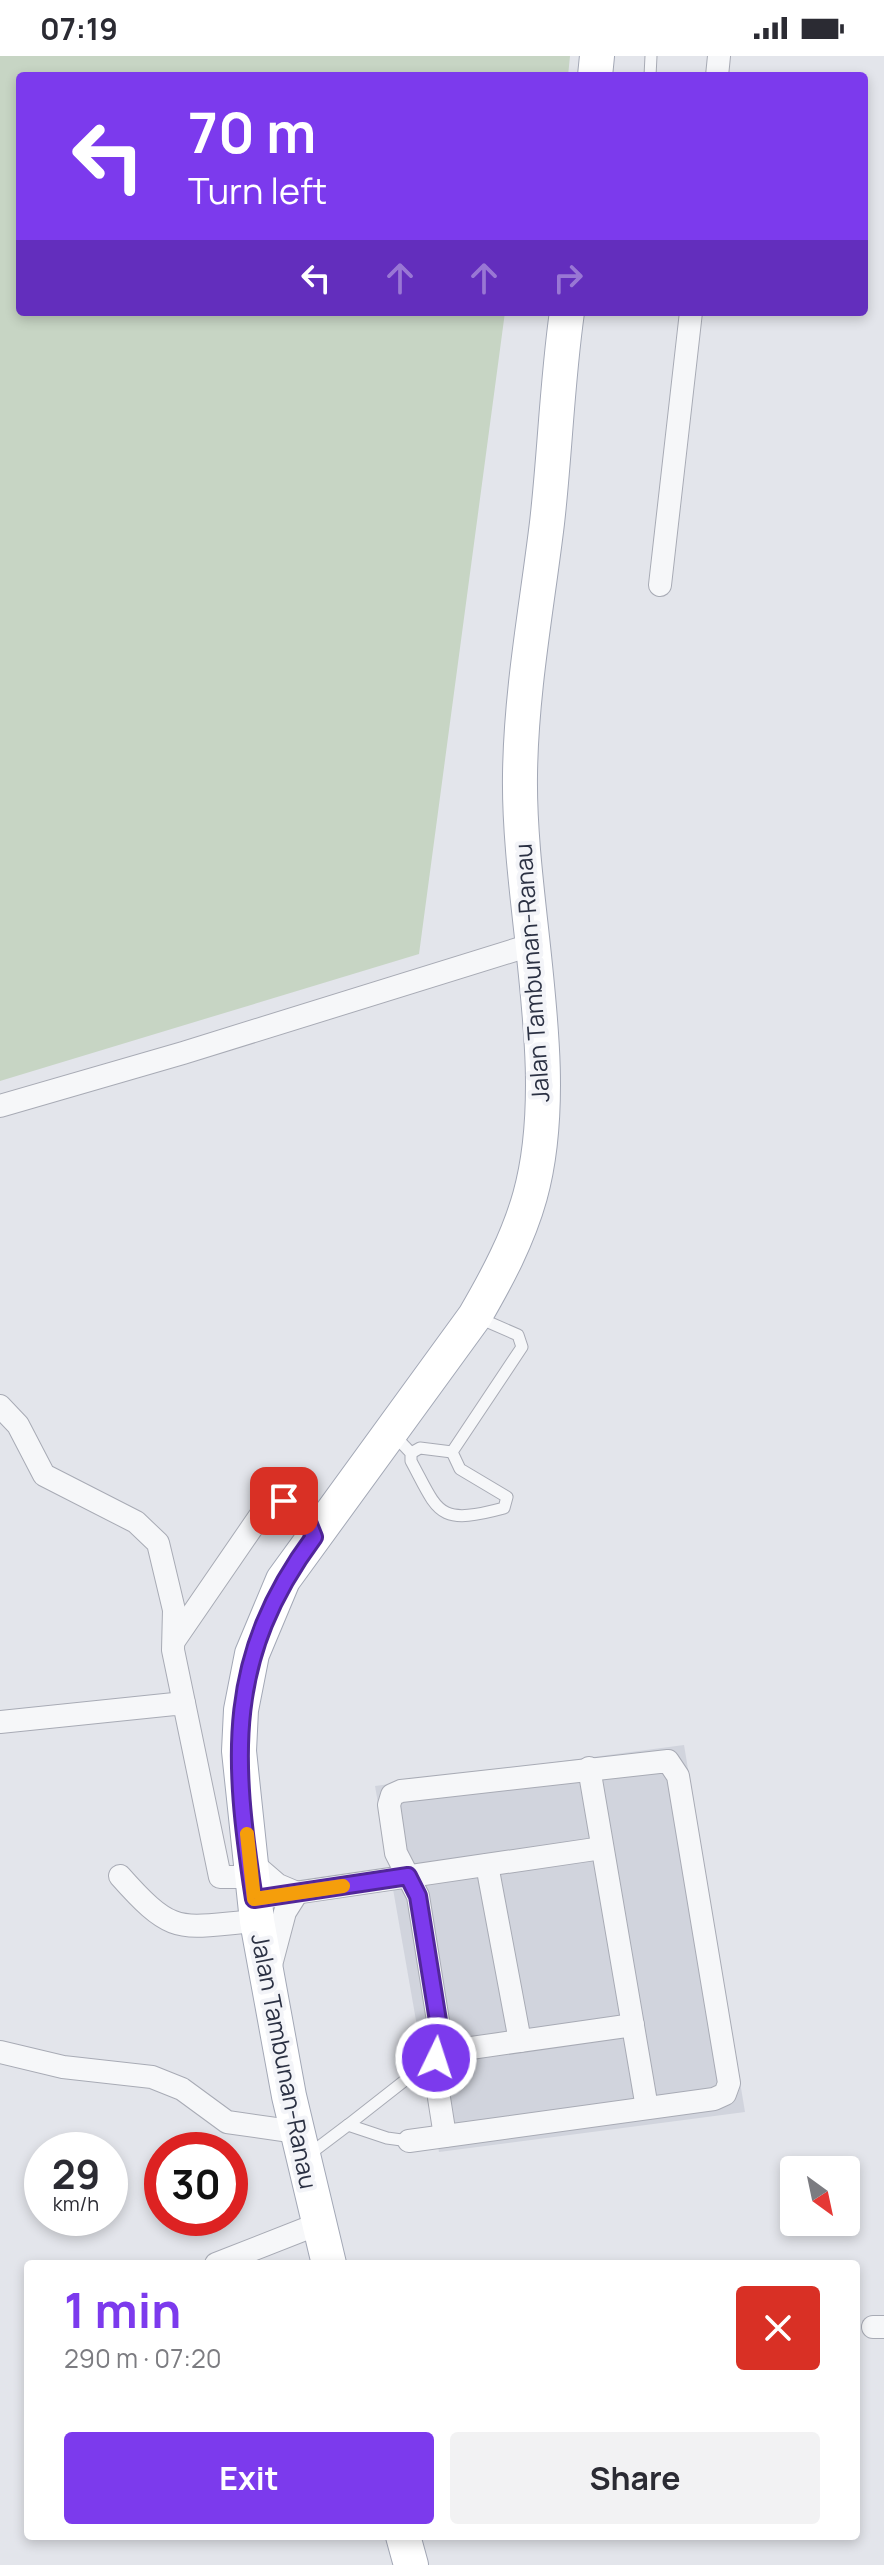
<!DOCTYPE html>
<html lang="en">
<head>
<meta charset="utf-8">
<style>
  :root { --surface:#fff; --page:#f2f2f3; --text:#2b2b33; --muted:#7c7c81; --accent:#7c3aed }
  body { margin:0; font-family:Manrope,sans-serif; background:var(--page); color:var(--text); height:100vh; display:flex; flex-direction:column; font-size:30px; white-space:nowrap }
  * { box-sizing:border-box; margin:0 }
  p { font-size:26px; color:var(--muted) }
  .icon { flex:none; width:44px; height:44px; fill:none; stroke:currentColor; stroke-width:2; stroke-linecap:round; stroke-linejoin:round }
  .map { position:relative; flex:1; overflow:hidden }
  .panel { position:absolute; left:24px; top:2204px; width:836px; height:280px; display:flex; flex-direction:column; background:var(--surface); border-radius:8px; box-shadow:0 4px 12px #0003 }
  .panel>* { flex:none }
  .banner { position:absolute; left:16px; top:16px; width:852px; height:244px; border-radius:8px; box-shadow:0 4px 12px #0003; background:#7c3aed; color:#fff; overflow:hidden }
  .needle { width:52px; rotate:147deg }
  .controls { position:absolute; left:780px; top:2100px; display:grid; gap:16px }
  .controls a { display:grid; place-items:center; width:80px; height:80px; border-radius:8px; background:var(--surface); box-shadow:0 4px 12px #0003; font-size:40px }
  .speed { position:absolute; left:24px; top:2076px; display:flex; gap:16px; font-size:40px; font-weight:700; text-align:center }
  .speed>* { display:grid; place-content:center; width:104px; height:104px; border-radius:50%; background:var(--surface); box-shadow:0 4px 12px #0003; line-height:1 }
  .speed small { font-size:20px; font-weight:400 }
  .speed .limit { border:12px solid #d22; background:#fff; color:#111 }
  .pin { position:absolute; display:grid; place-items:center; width:68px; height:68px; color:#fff; margin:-34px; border-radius:16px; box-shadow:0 4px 12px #0006 }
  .me { position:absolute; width:88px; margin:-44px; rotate:4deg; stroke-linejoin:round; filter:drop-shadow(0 0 6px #0008) }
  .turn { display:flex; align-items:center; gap:28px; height:168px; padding:0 40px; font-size:36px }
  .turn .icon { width:104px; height:104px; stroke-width:2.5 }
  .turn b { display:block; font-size:56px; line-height:68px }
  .lanes { display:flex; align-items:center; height:76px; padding:0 40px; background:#0003; justify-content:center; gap:40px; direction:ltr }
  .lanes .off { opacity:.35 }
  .round { display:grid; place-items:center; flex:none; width:84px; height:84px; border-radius:8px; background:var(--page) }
  .headline { display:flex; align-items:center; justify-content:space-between; height:136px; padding:0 40px }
  h1 { font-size:48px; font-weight:700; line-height:60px; color:var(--accent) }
  .cta { display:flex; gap:16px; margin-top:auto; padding:16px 40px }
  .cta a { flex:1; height:92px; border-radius:8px; background:var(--accent); color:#fff; font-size:32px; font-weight:700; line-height:92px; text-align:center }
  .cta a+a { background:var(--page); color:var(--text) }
  .status { display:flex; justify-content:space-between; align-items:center; height:56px; padding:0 40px; background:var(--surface); direction:ltr }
  .status svg { height:22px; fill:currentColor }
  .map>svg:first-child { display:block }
</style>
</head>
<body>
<div class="status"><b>07:19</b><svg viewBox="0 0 49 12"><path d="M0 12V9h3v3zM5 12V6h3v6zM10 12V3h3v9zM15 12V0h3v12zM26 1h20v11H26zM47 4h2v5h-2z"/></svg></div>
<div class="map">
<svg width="884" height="2509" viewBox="0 0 884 2509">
  <rect width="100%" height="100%" fill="#e3e5eb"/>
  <polygon fill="#d1d4dd" points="684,1689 745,2056 439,2096 375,1730"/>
  <polygon fill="#c7d5c4" points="0,0 570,0 568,20 20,20 20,256 505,256 419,898 0,1025"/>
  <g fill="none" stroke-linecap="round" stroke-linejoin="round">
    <g stroke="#a8abb5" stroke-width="13">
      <g id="service">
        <polyline points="650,20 651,0"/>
        <path d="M393,1378L411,1397V1405C439,1457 437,1470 504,1452L507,1441L460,1413L452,1396L522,1291L518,1279L479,1262"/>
        <polyline points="411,1397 420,1392 452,1396"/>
        <polyline points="348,2069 436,2000"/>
        <polyline points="307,2100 348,2069 387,2082 409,2085"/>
      </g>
    </g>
    <g stroke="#a8abb5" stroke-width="24">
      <g id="minor">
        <polyline points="717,20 719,0"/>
        <polyline points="660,529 691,256"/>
        <polyline points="0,1050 183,997 531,889"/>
        <polyline points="0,1350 18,1369 44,1419 136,1466 158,1487 174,1554 173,1594 184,1647"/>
        <path d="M174,1585L264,1454C277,1444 287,1444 302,1451L314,1481"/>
        <polyline points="0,1666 184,1647 220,1821 251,1821"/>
        <polyline points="589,1712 647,2052"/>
        <polyline points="249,1804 278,1829 297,1837 285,1856 271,1909"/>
        <polyline points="487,1809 520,1985"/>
        <path d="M120,1820C175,1882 179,1871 257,1865"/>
        <polyline points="254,1843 602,1792"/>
        <polyline points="0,1996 63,2011 152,2021 182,2033 227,2066 297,2076"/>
        <polyline points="445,2080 434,2010 436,2002 443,1996 633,1969"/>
        <polyline points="409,2085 714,2043 725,2038 729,2027 678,1720 668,1705 401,1735 392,1739 389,1749 396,1797 418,1840 443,1996"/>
        <polyline points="216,2208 318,2168"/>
        <polyline points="873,2271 884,2271"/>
      </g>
    </g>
    <g stroke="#a3a8b6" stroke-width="36">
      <g id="primary">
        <polyline points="595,20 597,0"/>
        <path d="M329,2208L289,2040L257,1865L239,1695L241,1654L252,1598L283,1524L475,1260C497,1222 518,1183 530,1140C565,1014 518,851 520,719C521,634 537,550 547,467C555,397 557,326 567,256"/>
        <polyline points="403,2480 411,2509"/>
      </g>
    </g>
    <use href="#service" stroke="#f6f7f9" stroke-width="11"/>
    <use href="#minor" stroke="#f6f7f9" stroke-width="22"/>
    <use href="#primary" stroke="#fff" stroke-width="34"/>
  </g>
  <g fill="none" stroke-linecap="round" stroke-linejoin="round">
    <g stroke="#51269a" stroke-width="20">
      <path id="route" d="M284,1445L302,1451L314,1481C225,1601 232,1701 254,1843L408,1820L418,1840L443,1996L436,2002"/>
    </g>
    <use href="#route" stroke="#7c3aed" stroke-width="14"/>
    <polyline stroke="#f59e0b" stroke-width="14" points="247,1778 254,1843 343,1830"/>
  </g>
  <g text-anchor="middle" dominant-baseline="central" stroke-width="8" stroke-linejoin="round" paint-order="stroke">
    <g font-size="24" fill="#2b3143" stroke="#f3f4f8">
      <text transform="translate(531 917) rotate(-94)">Jalan Tambunan-Ranau</text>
      <text transform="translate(285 2005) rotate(79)">Jalan Tambunan-Ranau</text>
    </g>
  </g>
</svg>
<div class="controls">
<a><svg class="needle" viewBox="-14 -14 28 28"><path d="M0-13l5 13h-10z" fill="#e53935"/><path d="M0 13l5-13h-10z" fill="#7c7c81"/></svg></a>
</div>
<div class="speed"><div>29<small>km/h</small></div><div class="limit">30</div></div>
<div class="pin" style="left:284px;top:1445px;background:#d93025"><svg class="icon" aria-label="arrive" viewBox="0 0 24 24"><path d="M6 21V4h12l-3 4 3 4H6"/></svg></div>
<svg class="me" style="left:436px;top:2002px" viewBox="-20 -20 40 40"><circle r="17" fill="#7c3aed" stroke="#fff" stroke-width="3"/><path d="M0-11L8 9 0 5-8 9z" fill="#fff"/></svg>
<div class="banner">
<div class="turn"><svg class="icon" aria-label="left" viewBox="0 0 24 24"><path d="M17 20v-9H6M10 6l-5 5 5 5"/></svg><div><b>70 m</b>Turn left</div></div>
<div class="lanes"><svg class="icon" aria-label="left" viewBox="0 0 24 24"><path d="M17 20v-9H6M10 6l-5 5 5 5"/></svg><svg class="icon off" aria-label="ahead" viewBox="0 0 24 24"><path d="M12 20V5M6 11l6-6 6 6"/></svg><svg class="icon off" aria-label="ahead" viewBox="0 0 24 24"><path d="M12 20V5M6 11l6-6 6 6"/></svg><svg class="icon off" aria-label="right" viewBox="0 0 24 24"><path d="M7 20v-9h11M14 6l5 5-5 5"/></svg></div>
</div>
<section class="panel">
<div class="headline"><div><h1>1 min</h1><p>290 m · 07:20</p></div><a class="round" style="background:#d93025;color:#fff"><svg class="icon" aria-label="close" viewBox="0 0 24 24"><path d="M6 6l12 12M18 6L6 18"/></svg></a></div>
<div class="cta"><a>Exit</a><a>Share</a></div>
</section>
</div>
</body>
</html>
